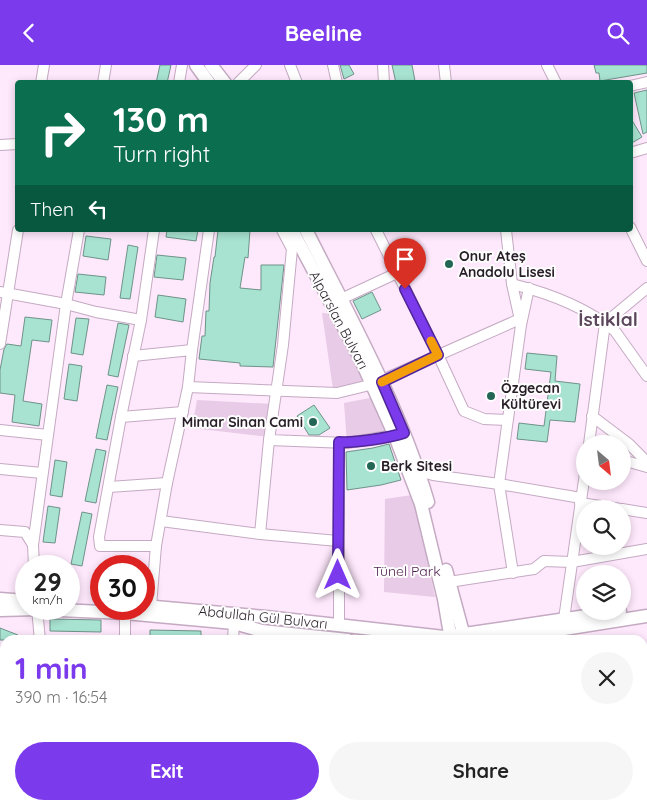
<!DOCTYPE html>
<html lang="en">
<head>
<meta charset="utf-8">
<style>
  :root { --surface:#fff; --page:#f6f6f6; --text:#222; --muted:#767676; --accent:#7c3aed }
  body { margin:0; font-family:Quicksand,sans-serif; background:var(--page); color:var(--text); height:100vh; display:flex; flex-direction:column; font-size:19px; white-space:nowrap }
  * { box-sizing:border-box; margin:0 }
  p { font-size:16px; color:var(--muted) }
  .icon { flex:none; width:28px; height:28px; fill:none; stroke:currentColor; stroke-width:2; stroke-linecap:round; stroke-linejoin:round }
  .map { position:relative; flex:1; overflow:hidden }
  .panel { position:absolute; left:0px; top:570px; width:648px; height:175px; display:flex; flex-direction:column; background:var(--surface); border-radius:15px 15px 0 0; box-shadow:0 2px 8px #0003 }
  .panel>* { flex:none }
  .hud { position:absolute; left:15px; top:15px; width:618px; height:152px; border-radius:5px; box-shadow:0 2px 8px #0003; background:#0b6e4f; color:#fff; overflow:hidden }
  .needle { width:32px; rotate:152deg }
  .controls { position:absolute; left:576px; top:370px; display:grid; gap:10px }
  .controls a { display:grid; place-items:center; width:55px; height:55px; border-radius:50%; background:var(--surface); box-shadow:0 2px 8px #0003; font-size:25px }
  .speed { position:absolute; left:15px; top:490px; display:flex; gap:10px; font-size:25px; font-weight:700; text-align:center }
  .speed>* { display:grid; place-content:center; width:65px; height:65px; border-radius:50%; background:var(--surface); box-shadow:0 2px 8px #0003; line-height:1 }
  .speed small { font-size:12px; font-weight:400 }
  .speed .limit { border:8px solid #d22; background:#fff; color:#111 }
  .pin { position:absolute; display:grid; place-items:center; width:42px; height:42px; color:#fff; margin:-51px -21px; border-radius:50% 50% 50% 0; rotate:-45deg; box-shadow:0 0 5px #0007 }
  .pin .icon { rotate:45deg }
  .me { position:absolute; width:55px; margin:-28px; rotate:0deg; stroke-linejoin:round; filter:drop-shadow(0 0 4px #0008) }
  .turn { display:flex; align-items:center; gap:18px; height:105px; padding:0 15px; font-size:22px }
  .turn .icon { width:65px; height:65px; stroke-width:2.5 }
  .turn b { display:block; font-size:35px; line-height:42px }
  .then { display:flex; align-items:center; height:48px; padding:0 15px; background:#0003; gap:10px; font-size:19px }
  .round { display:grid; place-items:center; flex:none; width:52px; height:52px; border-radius:26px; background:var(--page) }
  .summary { display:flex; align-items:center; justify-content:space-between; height:85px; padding:0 15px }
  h1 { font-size:30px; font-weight:800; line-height:38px; color:var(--accent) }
  .primary-button { display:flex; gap:10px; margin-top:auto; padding:10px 15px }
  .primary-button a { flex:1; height:58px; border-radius:30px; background:var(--accent); color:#fff; font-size:20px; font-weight:800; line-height:58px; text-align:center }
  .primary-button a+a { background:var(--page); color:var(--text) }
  header { display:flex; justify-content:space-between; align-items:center; height:65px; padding:0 15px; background:var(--accent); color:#fff; font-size:22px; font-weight:800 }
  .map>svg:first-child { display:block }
</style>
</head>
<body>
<header><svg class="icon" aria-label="back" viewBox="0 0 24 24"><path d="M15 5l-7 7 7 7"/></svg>Beeline<svg class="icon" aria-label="search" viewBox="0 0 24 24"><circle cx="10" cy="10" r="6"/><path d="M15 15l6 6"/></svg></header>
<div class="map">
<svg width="647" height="745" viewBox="0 0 647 745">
  <rect width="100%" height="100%" fill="#fee8fc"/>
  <g fill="#e8cbe6">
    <polygon points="322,248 333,249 365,317 333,324"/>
    <polygon points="375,332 389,371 347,378 344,338"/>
    <polygon points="197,335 272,339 269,372 192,363"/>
    <polygon points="412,430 422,469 435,532 384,527 385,434"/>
    <polygon points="307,740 346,740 347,745 307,745"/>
  </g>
  <g fill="#a8e3d1" stroke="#6e9388">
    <polygon points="160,0 171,0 167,18 156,18"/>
    <polygon points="340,0 349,0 354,9 344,14"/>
    <polygon points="392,0 412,0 415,16 396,18"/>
    <polygon points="594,0 647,0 647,8 600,16 599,8 596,8"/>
    <polygon points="647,25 647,67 643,69 634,28"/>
    <polygon points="630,52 642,72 630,79"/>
    <polygon points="167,165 198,165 196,176 166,172"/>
    <polygon points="218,165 250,165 248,193 245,192 240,223 261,225 261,200 284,200 273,302 240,301 240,298 199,294 202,271 205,271 206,246 209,246 210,218 214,192 215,192"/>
    <polygon points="86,171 111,174 108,195 83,191"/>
    <polygon points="128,180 138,182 130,234 120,233"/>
    <polygon points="157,190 186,193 183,215 154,212"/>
    <polygon points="78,209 106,212 104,230 75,227"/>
    <polygon points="372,227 381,245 362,254 353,236"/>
    <polygon points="158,230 186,234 183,257 155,252"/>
    <polygon points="25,252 52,255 49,277 32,275 23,336 42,339 39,361 12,357 15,330 0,328 0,305 4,284 7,279 21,281"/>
    <polygon points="76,253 89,254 83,290 71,288"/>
    <polygon points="118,258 129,260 118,312 108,310"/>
    <polygon points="527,288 557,291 555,316 580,319 575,357 550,355 547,377 517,374 519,358 544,361 547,338 551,307 525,304"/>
    <polygon points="69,299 82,301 77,336 64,334"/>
    <polygon points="107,320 118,322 107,375 96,373"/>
    <polygon points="314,340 330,363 319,370 309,370 297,351"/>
    <polygon points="389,379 401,415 381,420 347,425 346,387 373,383"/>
    <polygon points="96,384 106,386 96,438 85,436"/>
    <polygon points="55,395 67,397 62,432 50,430"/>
    <polygon points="48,441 60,443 55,478 43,477"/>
    <polygon points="82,447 92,449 82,501 71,499"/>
    <polygon points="50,554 101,555 101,567 50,566"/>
    <polygon points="0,563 18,570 16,575 0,575"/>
    <polygon points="150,565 201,566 201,575 150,575"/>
  </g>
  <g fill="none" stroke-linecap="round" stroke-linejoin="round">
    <g stroke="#c4aac2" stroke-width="12">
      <g id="minor">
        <polyline points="290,0 297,18"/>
        <polyline points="333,0 337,18"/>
        <polyline points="383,0 384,18"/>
        <polyline points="444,0 446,18"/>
        <polyline points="547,0 556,18"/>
        <polyline points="41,18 44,0"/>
        <polyline points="103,18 106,0"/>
        <polyline points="179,18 182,0"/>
        <polyline points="238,18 256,0"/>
        <polyline points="630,21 647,17"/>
        <polyline points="0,80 18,79"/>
        <polyline points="630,88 647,83"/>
        <polyline points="630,162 647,196"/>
        <polyline points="154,165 141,255 121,352 99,472 100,481 156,481"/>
        <polyline points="282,165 292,184 283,280 269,375 347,378 401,369"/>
        <polyline points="376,165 439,292 464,346 484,354 507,355"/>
        <polyline points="506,165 512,219 520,255"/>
        <path d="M512,219C548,228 586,242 615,266L647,311"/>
        <polyline points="0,227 66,239 96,247 141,255"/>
        <polyline points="341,234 397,208"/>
        <polyline points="0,279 18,165"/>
        <polyline points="192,285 209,165"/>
        <polyline points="133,291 192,285 188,322 167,418 156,481 151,541"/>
        <polyline points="188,322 337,328 382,317 389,312 520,254"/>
        <polyline points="592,351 629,379 647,397"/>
        <polyline points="121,352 183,347"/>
        <polyline points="0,365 48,370"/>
        <polyline points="589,379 605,258 647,223"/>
        <polyline points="622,395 647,402"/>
        <polyline points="0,404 42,408"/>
        <polyline points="419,406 433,410 499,419 521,260 529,223"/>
        <polyline points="109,422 167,418"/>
        <polyline points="580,438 621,444"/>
        <polyline points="622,444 647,448"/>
        <polyline points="161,456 260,469 338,476"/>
        <polyline points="0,465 25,467 33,480 34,501"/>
        <polyline points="260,469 269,375"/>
        <polyline points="33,480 66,239 79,165"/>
        <polyline points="513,508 499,419 581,433"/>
        <polyline points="449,517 534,504 544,496 572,497 647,484"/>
        <polyline points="37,544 40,575"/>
        <polyline points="125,548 125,575"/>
        <polyline points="564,554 585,408"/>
        <polyline points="339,561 339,377"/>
        <polyline points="233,575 234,558"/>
        <polyline points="0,604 5,604"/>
        <polyline points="642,630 647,629"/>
        <polyline points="642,697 647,718"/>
        <polyline points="0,739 5,738"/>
        <polyline points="299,740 300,745"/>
        <polyline points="574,740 575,745"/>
        <polyline points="119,745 139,740"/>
      </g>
    </g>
    <g stroke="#c4aac2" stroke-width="15">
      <g id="major">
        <polyline points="196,0 209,18"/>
        <polyline points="211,0 225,18"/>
        <polyline points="292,165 360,293 395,371 421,439 444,534 451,575"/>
        <path d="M306,165C351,254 400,342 428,437"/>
        <polyline points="446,505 465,575"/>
        <polyline points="0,534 26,536"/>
        <polyline points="144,541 266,552 444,572 620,546"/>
        <polyline points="0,545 37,544 125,548 234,558 262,566 348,575"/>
        <polyline points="494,575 647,551"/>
        <polyline points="483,740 484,745"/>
        <polyline points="499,740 499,745"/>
      </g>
    </g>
    <use href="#minor" stroke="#fff" stroke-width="10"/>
    <use href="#major" stroke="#fff" stroke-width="12"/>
  </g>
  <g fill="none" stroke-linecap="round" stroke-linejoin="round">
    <g stroke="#51269a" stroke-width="12">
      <path id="route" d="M338,510L339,377C356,378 388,373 404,368L382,317L438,290L405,224"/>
    </g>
    <use href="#route" stroke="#7c3aed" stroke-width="9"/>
    <polyline stroke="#f59e0b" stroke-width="9" points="382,317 438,290 431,276"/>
  </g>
  <g fill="#246656" stroke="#fdfdfd" stroke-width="2">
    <circle cx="449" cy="199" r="5"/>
    <circle cx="491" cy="331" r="5"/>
    <circle cx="313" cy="357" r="5"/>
    <circle cx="371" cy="401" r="5"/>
  </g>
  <g text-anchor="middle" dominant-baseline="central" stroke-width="4" stroke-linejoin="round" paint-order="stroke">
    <g font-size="14" font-weight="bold" fill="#281e27" stroke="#fdfdfd" text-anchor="start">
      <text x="459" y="191">Onur Ateş<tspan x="459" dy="16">Anadolu Lisesi</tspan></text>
      <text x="501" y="323">Özgecan<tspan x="501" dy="16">Kültürevi</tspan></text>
      <text x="303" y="357" text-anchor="end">Mimar Sinan Cami</text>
      <text x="381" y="401">Berk Sitesi</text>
    </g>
    <g font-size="14" fill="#281e27" stroke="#fdfdfd">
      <text transform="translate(339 255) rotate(62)">Alparslan Bulvarı</text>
      <text transform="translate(263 552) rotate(6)">Abdullah Gül Bulvarı</text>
    </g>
    <g font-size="14" fill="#4d1e4b" stroke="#fdfdfd">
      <text x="407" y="506">Tünel Park</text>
    </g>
    <g font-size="19" font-weight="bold" fill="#5c465b" stroke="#fdfdfd">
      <text x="608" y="254">İstiklal</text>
    </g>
  </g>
</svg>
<div class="controls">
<a><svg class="needle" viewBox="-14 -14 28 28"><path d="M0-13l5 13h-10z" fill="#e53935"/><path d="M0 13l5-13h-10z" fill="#767676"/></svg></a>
<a><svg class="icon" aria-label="search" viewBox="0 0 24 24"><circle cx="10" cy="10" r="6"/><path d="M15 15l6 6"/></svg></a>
<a><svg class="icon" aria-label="layers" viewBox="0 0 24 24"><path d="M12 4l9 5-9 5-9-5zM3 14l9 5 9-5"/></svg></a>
</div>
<div class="speed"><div>29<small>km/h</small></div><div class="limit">30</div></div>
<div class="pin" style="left:405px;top:224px;background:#d93025"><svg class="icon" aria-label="arrive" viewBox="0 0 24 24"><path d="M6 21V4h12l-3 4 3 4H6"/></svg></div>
<svg class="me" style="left:338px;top:510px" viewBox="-20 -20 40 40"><path d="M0-17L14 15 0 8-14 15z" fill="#7c3aed" stroke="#fff" stroke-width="4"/></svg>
<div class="hud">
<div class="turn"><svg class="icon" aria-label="right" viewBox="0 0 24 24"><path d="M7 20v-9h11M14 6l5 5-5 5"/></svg><div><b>130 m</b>Turn right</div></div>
<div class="then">Then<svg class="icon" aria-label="left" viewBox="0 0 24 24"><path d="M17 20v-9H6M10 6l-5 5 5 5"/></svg></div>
</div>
<section class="panel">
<div class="summary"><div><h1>1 min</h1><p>390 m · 16:54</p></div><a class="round"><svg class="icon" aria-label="close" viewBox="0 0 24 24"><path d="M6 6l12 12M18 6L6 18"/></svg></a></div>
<div class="primary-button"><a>Exit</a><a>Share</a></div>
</section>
</div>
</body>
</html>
